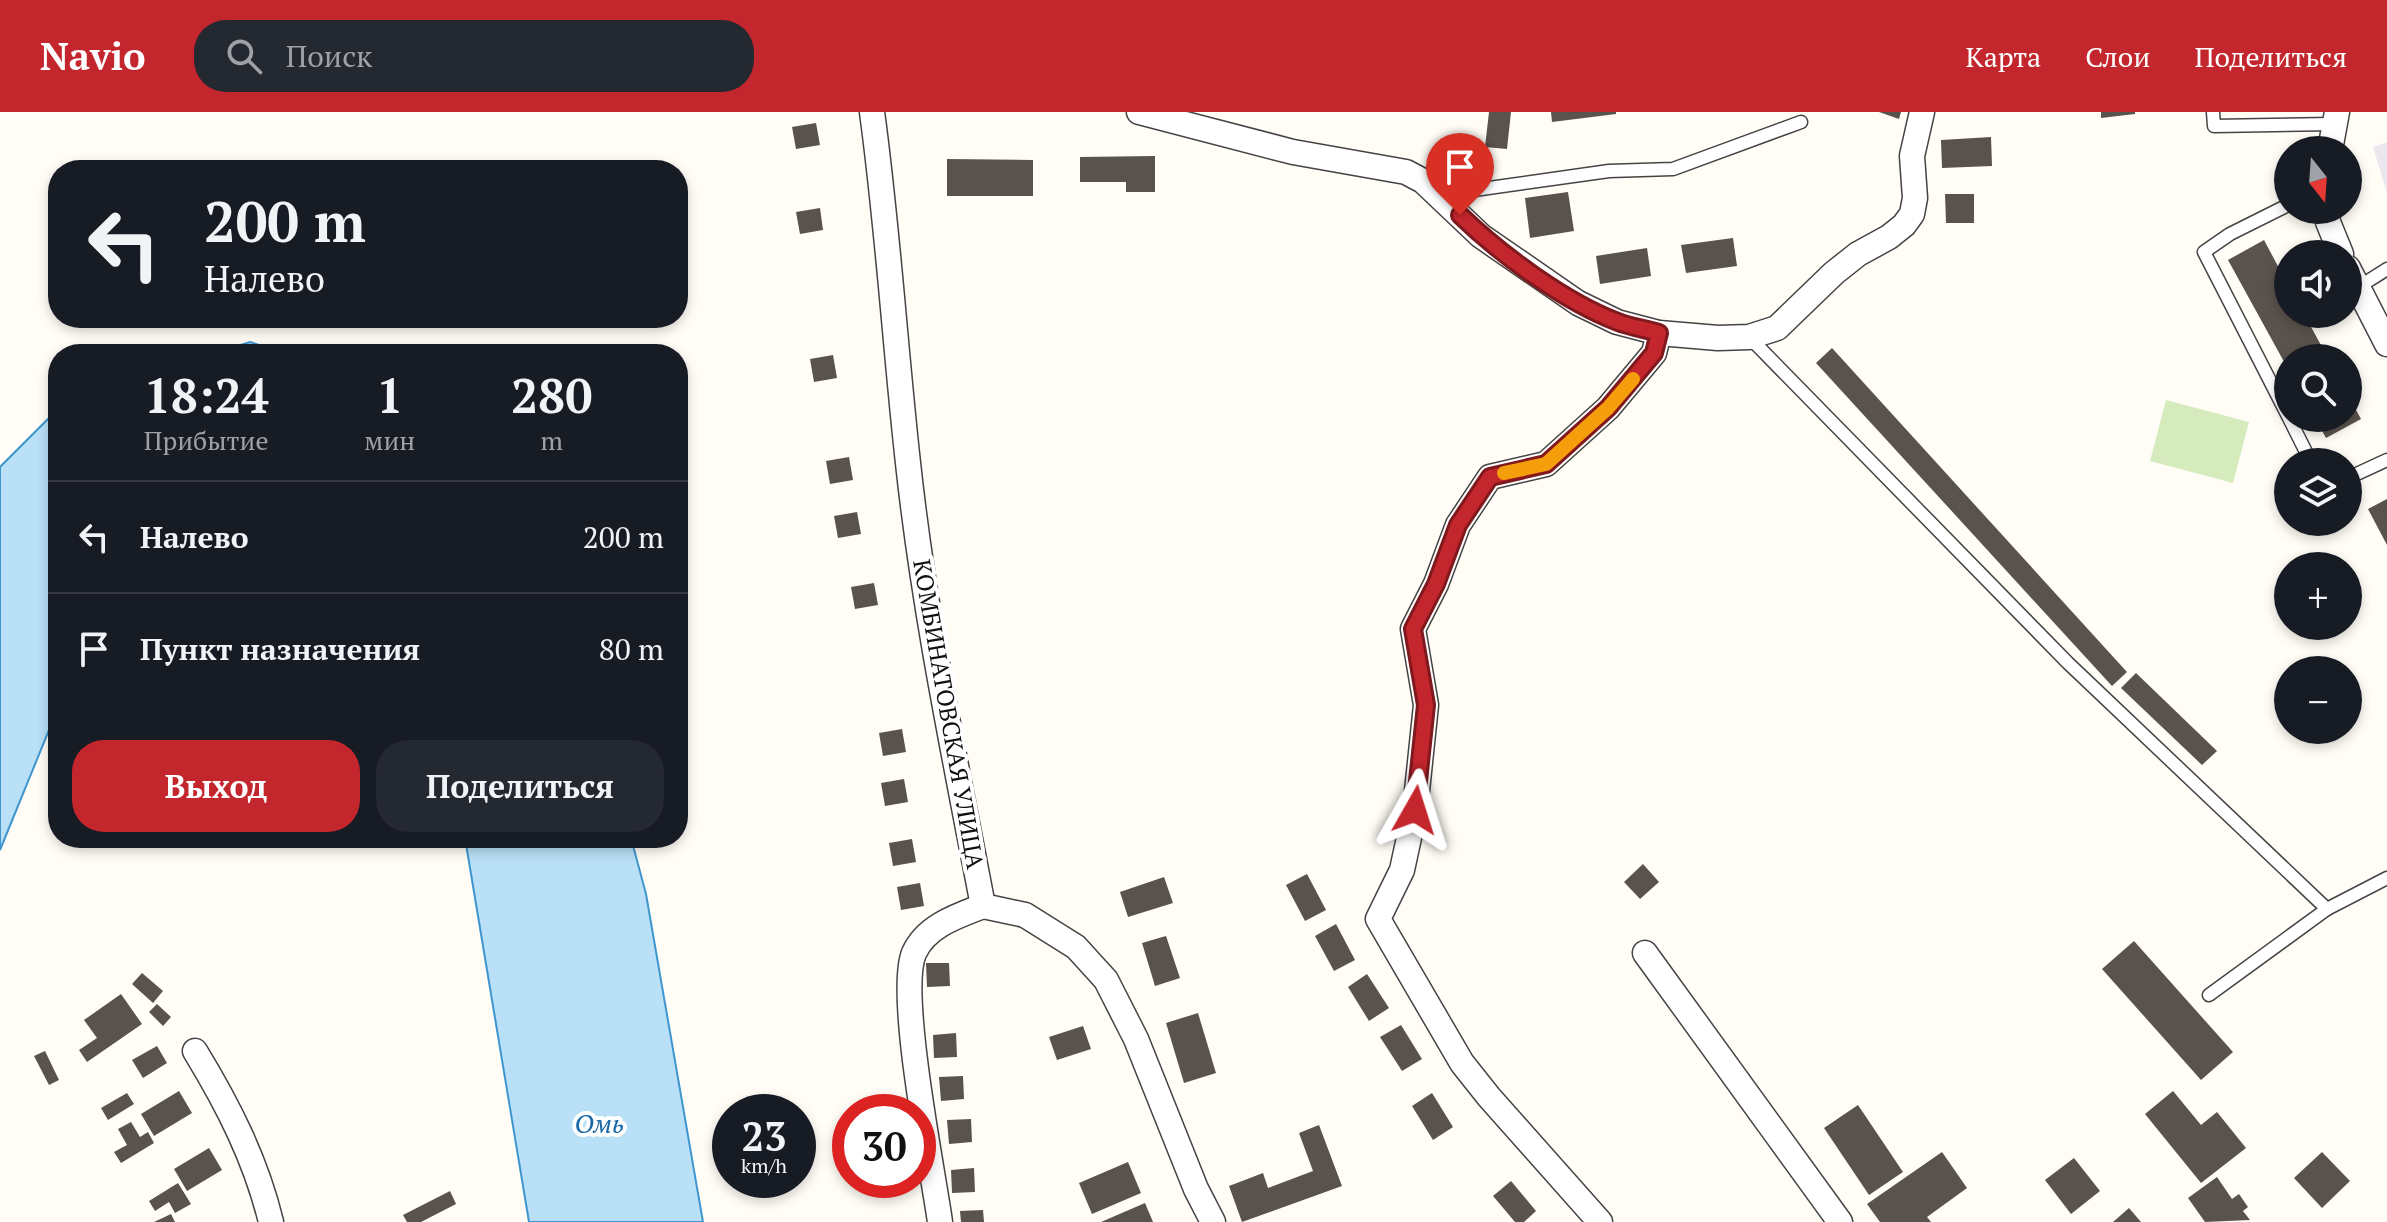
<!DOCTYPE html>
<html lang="ru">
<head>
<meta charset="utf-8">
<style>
  :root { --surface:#171b24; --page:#242831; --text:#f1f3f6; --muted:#9ea1a6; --line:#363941; --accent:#c4262e }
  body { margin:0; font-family:"PT Serif",serif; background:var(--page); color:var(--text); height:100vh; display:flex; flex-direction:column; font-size:30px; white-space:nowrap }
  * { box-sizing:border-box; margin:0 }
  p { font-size:26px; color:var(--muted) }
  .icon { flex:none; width:44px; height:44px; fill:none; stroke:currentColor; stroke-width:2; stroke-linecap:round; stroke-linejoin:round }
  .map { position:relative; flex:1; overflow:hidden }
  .panel { position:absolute; left:48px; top:232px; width:640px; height:504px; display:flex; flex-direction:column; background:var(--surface); border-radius:32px; box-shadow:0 4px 12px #0003 }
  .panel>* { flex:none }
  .guide { position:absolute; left:48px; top:48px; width:640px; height:168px; border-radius:32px; box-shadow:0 4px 12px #0003; background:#171b24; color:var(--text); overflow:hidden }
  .needle { width:52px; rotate:163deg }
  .fabs { position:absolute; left:2274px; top:24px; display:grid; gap:16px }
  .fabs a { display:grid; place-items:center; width:88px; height:88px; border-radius:50%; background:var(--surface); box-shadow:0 4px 12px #0003; font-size:40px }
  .speed { position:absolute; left:712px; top:982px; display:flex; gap:16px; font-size:40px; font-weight:700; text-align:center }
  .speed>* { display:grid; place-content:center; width:104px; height:104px; border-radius:50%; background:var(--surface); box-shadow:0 4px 12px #0003; line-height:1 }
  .speed small { font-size:20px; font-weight:400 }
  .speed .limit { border:12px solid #d22; background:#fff; color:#111 }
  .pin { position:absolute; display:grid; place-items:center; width:68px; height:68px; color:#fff; margin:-82px -34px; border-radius:50% 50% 50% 0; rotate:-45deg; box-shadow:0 0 8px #0007 }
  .pin .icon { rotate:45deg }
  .me { position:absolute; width:88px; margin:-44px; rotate:6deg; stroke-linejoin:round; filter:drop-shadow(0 0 6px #0008) }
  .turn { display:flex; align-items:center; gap:28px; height:168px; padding:0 24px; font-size:36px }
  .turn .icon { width:104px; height:104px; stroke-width:2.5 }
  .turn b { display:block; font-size:56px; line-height:68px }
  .eta { display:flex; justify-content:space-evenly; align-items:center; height:136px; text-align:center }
  .eta b { font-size:48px; font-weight:700; line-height:56px }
  .cta { display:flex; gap:16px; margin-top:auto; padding:16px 24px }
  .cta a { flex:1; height:92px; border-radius:32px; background:var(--accent); color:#fff; font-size:32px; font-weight:700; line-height:92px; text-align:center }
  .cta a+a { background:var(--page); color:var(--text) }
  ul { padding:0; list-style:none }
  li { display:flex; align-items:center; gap:24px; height:112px; padding:0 24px; border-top:2px solid var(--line) }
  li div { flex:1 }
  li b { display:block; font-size:30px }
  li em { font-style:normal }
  header { display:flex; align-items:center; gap:48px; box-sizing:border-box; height:112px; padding:0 40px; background:var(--accent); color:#fff }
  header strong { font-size:38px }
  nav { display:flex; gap:44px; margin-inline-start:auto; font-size:28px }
  .search { width:560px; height:72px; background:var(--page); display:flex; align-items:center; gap:20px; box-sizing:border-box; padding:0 28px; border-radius:32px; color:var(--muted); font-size:30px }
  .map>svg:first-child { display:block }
</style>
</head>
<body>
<header>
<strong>Navio</strong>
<div class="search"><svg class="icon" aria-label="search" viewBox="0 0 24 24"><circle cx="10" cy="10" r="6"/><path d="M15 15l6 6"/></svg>Поиск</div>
<nav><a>Карта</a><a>Слои</a><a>Поделиться</a></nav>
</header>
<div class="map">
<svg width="2387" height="1110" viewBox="0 0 2387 1110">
  <rect width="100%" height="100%" fill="#fffdf5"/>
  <polygon fill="#eee6ef" points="2387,30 2387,81 2373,35"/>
  <polygon fill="#d5ebbd" points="2166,288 2249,310 2233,371 2150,349"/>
  <g fill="#b9e0f7" stroke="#3f96cf" stroke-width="2">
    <polygon points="250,230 286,242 212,242"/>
    <polygon points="58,297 58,596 0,738 0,355"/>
    <polygon points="465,726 631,726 646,782 703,1110 529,1110"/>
  </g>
  <g fill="#5a524d">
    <polygon points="1489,0 1511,0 1507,37 1485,35"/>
    <polygon points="1551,0 1616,0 1616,2 1552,10"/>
    <polygon points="1879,0 1901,0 1899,7"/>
    <polygon points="2101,0 2135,0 2135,2 2101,6"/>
    <polygon points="816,11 820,33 796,37 792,15"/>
    <polygon points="1991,25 1992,54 1942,56 1941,28"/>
    <polygon points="1155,44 1155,80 1126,80 1126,70 1080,70 1080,45"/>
    <polygon points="947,47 1033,48 1033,84 947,84"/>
    <polygon points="1568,80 1574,119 1530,126 1525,86"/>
    <polygon points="1945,82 1974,82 1974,111 1946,111"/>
    <polygon points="820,96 823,118 800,122 796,100"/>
    <polygon points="1733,126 1737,154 1686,161 1681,133"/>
    <polygon points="2264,128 2288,173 2288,202 2304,202 2328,246 2288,246 2288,257 2228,148"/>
    <polygon points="1647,136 1651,164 1600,172 1596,144"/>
    <polygon points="1832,236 2127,560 2112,574 1816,251"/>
    <polygon points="833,243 837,266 814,270 810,247"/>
    <polygon points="2348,283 2361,307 2326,326 2315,306 2348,306"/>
    <polygon points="849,345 853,368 830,372 826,349"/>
    <polygon points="2387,387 2387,433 2368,397"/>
    <polygon points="857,400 861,422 838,426 834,404"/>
    <polygon points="874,471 878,493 855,497 851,475"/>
    <polygon points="2136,561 2217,639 2202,653 2121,576"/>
    <polygon points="902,617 906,640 883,644 879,621"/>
    <polygon points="904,667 908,690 885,694 881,671"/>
    <polygon points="912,727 916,750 893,754 889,731"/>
    <polygon points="1643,752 1659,770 1640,787 1624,770"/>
    <polygon points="1307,762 1326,798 1305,809 1286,773"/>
    <polygon points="1164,765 1173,791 1128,805 1120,780"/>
    <polygon points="920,771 924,794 901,798 897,775"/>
    <polygon points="1336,812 1355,848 1334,859 1315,824"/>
    <polygon points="1166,824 1180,866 1155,874 1142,831"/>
    <polygon points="2134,829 2233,940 2201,968 2102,857"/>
    <polygon points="926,851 949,851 950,874 927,875"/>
    <polygon points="142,861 163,879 153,891 132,872"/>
    <polygon points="1367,862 1389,896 1369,909 1348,875"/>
    <polygon points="121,882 142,912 87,950 79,938 97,926 84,908"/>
    <polygon points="157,892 171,905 163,914 149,900"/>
    <polygon points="1198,901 1216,961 1184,971 1166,911"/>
    <polygon points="1401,913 1422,947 1402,959 1380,925"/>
    <polygon points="1083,914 1091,937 1057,948 1049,925"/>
    <polygon points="956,921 957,945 934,946 933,923"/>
    <polygon points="157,934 167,951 143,966 132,948"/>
    <polygon points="45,939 59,968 49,973 34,944"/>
    <polygon points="963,964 964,987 941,989 939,965"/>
    <polygon points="179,979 192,1001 154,1024 141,1002"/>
    <polygon points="2173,979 2201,1013 2217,1000 2246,1036 2201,1071 2145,1002"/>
    <polygon points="127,981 134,992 108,1008 101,996"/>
    <polygon points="1432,981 1453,1015 1433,1028 1412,994"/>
    <polygon points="1858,993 1903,1060 1869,1083 1824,1016"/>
    <polygon points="971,1007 972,1030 949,1032 947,1008"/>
    <polygon points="131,1010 140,1025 148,1020 154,1031 121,1051 114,1040 127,1033 118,1017"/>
    <polygon points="1319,1013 1342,1074 1242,1110 1229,1074 1263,1061 1268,1076 1313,1059 1299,1021"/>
    <polygon points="209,1036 222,1058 187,1079 174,1057"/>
    <polygon points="1942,1040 1967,1076 1927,1105 1931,1110 1880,1110 1867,1092"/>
    <polygon points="2322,1040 2350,1069 2322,1096 2294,1066"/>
    <polygon points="2074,1046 2100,1079 2071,1102 2045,1068"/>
    <polygon points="1128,1050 1141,1081 1092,1102 1079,1071"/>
    <polygon points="974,1056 975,1080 952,1081 951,1058"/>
    <polygon points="2217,1065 2232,1087 2239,1082 2248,1095 2243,1099 2250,1108 2205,1110 2188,1086"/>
    <polygon points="1511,1069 1536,1099 1524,1110 1515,1110 1493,1084"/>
    <polygon points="178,1071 191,1092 175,1101 169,1090 155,1099 149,1089"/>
    <polygon points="450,1079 456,1092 421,1110 407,1110 403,1103"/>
    <polygon points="1145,1091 1153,1110 1101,1110"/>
    <polygon points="2129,1096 2141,1110 2113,1110"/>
    <polygon points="983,1098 984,1110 961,1110 960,1099"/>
    <polygon points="171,1102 175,1110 154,1110"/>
  </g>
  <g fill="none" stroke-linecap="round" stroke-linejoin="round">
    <g stroke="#444" stroke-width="15">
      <g id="service">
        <polyline points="2213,0 2214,14 2333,12"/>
        <polyline points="1439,83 1609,59 1673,57 1801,10"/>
        <polyline points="2288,93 2230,122 2204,140 2288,304"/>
        <polyline points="2357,176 2387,157"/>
        <polyline points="1749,225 2068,551 2327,797"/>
        <polyline points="2289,306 2311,350"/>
        <polyline points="2348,366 2387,348"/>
        <polyline points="2209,883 2327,797 2387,766"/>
      </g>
    </g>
    <g stroke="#444" stroke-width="27">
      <g id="minor">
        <path d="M872,0C888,117 895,234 908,351C924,500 955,647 983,794"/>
        <polyline points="1139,0 1293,40 1406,60 1423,69 1481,124 1578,191 1617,210 1659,221 1718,226 1749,225 1777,216 1834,161 1858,142 1889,125 1904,113 1912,102 1915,86 1912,44 1922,0"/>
        <polyline points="2330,38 2337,0"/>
        <polyline points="2327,98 2328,110 2341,142"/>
        <polyline points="2348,156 2387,232"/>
        <polyline points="983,794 1025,803 1076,835 1106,868 1136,927 1196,1077 1213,1110"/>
        <polyline points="1645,841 1840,1110"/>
        <path d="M195,939C228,993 256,1048 271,1110"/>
        <path d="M940,1110C933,1059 897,881 914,841C926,814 957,804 983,794"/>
        <polyline points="1600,1110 1489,985 1462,951 1378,807 1402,758 1415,698 1426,593 1413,517 1436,472 1458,413 1490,365 1546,352 1608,296 1654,241 1659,221"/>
      </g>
    </g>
    <use href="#service" stroke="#fff" stroke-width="12"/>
    <use href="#minor" stroke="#fff" stroke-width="24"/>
  </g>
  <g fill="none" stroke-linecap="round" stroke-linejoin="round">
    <g stroke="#7f191e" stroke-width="20">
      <path id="route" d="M1415,698L1426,593L1413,517L1436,472L1458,413L1490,365L1546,352L1608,296L1654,241L1659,221C1646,217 1631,215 1618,210C1565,190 1500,142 1460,103"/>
    </g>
    <use href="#route" stroke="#c4262e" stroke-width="14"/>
    <polyline stroke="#f59e0b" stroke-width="14" points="1504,361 1546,352 1608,296 1633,267"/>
  </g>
  <g text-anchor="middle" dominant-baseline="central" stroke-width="8" stroke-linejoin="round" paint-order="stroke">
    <g font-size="24" fill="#111" stroke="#fff">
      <text transform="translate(949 602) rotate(80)">КОМБИНАТОВСКАЯ УЛИЦА</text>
    </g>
    <g font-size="26" font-style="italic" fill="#1768a6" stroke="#fff">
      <text x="599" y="1011">Омь</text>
    </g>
  </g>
</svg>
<div class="fabs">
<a><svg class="needle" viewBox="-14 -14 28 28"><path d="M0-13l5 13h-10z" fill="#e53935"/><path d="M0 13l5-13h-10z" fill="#9ea1a6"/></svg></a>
<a><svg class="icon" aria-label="sound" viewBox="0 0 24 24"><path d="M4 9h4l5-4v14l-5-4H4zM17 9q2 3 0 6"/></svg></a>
<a><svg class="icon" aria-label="search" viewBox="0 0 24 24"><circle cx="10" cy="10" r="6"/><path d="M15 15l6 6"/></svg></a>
<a><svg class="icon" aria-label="layers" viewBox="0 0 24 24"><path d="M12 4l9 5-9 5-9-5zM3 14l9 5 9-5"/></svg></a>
<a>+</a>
<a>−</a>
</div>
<div class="speed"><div>23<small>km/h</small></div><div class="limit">30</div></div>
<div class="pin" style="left:1460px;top:103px;background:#d93025"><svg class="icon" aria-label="arrive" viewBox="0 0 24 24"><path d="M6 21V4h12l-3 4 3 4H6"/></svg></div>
<svg class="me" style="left:1415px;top:698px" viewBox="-20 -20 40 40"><path d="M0-17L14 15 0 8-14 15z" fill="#c4262e" stroke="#fff" stroke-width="4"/></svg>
<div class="guide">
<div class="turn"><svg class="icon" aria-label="left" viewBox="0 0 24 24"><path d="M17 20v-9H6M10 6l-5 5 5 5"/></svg><div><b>200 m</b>Налево</div></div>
</div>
<section class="panel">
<div class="eta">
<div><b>18:24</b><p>Прибытие</p></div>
<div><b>1</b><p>мин</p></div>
<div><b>280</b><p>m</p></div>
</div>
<ul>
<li><svg class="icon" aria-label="left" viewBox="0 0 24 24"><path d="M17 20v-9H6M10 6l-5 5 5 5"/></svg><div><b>Налево</b></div><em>200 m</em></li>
<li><svg class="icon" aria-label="arrive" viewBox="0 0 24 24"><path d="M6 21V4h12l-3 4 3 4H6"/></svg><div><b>Пункт назначения</b></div><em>80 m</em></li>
</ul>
<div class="cta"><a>Выход</a><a>Поделиться</a></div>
</section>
</div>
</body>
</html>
